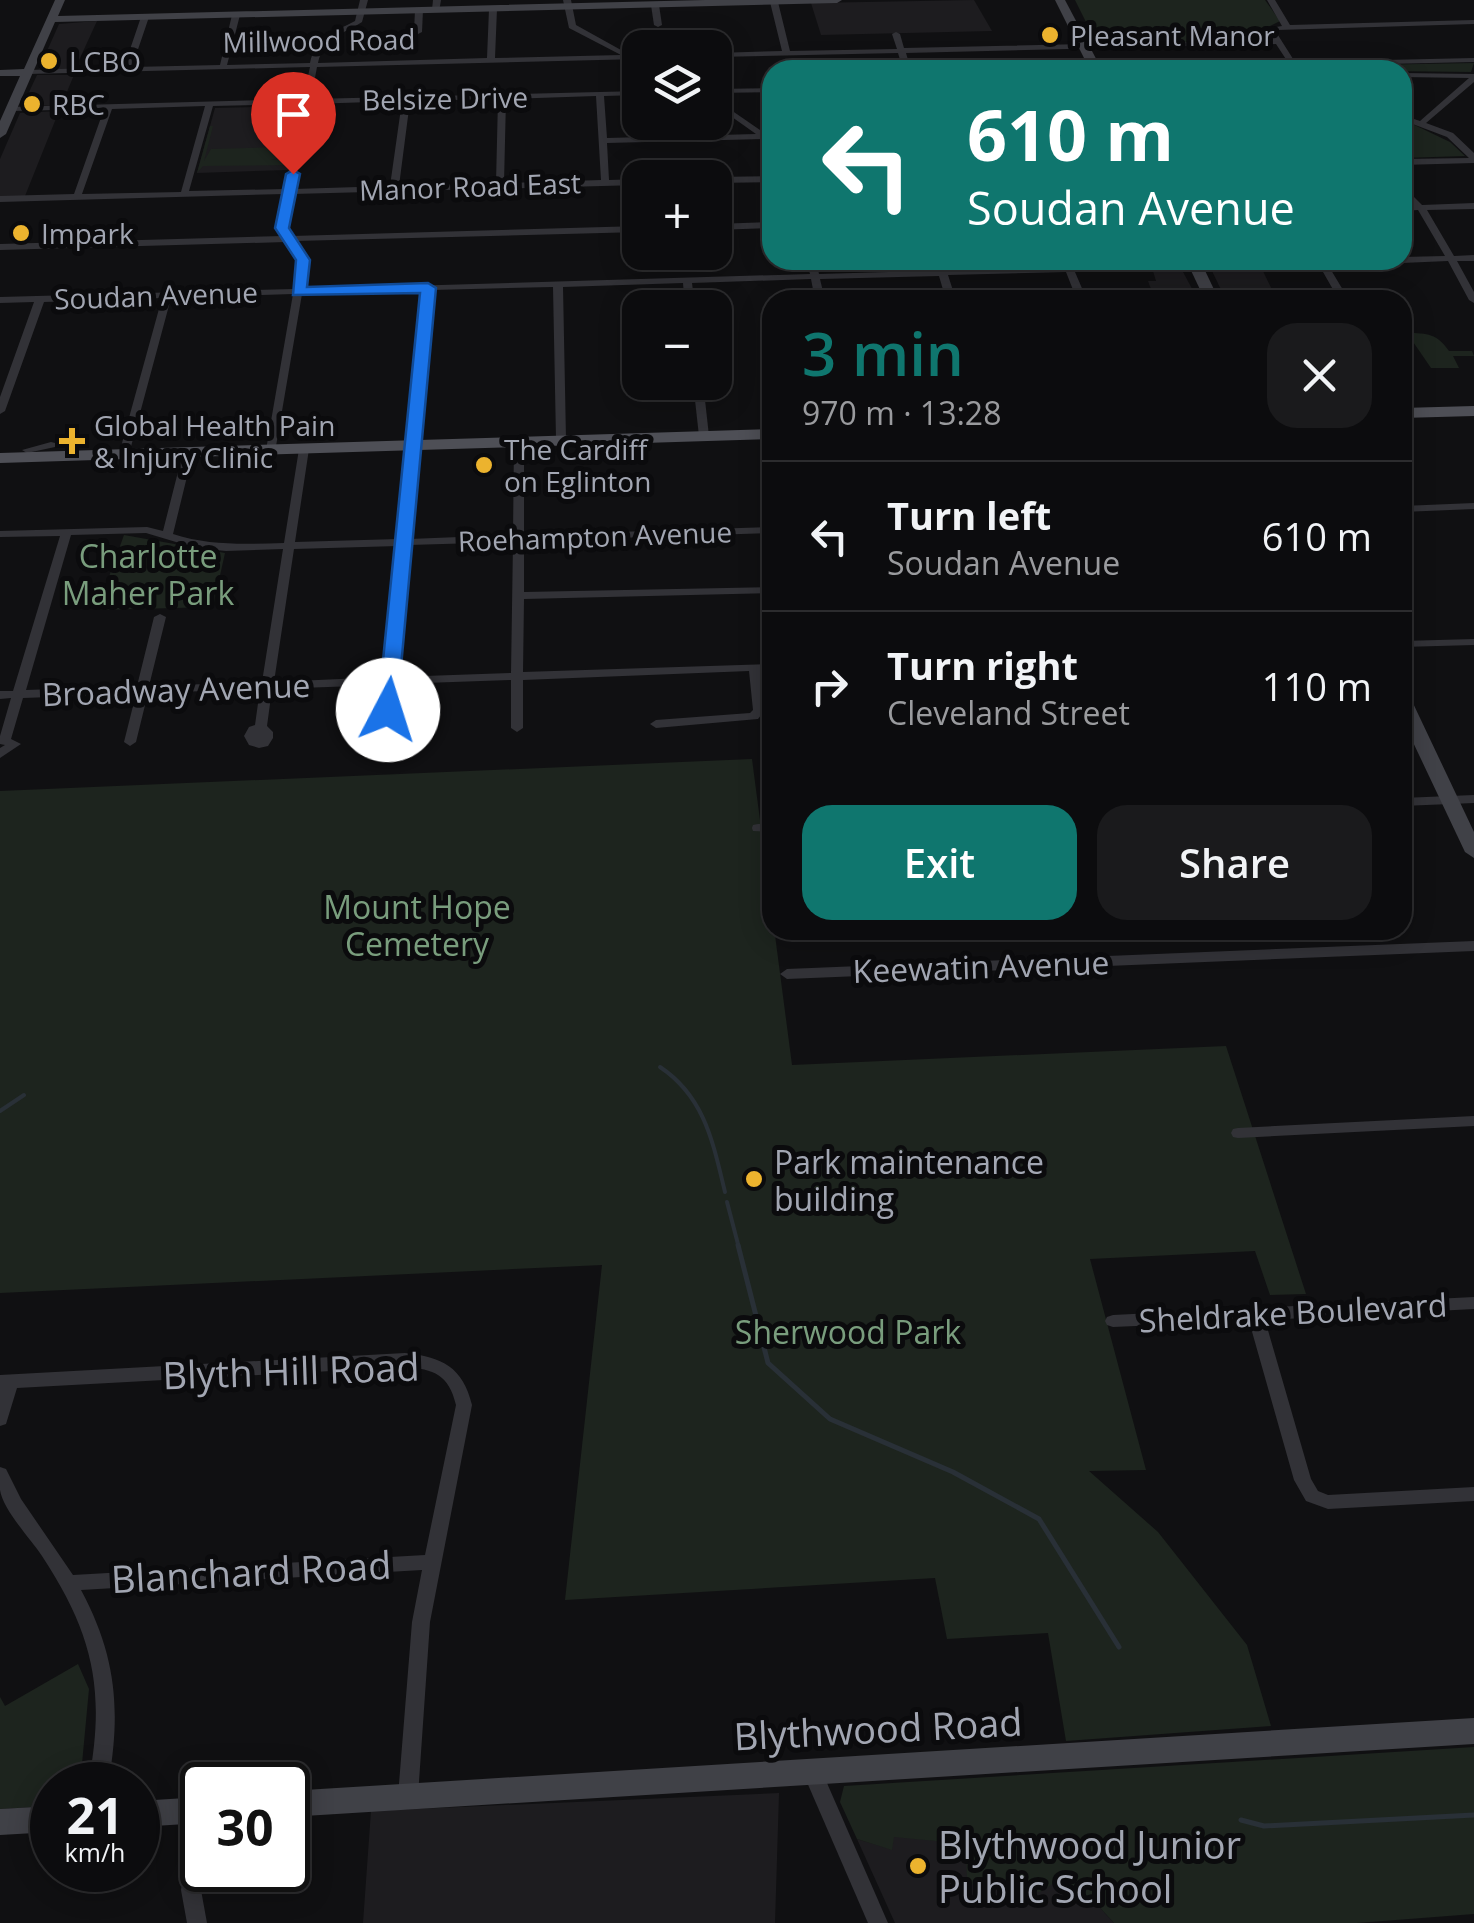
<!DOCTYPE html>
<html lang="en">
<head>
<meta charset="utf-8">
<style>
  :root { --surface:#0c0c0e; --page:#1a1a1c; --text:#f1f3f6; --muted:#9a9b9e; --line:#2c2c2e; --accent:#0f766e }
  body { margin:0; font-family:"Open Sans",sans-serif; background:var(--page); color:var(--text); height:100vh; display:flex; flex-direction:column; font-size:38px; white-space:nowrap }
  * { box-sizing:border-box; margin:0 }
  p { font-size:32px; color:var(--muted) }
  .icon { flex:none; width:55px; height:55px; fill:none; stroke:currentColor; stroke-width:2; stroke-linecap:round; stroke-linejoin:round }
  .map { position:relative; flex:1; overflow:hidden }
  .side { position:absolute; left:762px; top:290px; width:650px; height:650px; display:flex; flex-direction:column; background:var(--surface); border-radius:30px; box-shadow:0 5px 25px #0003,0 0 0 2px var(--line) }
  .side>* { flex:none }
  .hud { position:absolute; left:762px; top:60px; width:650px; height:210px; border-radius:30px; box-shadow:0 5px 25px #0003,0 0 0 2px var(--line); background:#0f766e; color:#fff; overflow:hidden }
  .tools { position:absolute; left:622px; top:30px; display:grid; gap:20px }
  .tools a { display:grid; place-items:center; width:110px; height:110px; border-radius:20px; background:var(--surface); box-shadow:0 5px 25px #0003,0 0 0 2px var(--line); font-size:50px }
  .speed { position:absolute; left:30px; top:1762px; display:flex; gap:20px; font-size:50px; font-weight:700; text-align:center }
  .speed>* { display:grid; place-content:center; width:130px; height:130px; border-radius:50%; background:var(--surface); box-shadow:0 5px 25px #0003,0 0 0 2px var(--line); line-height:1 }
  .speed small { font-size:25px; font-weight:400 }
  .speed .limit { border:5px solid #111; border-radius:15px; background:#fff; color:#111 }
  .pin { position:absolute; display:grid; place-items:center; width:85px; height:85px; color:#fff; margin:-102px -42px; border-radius:50% 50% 50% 0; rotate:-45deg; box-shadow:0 0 10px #0007 }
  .pin .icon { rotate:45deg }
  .me { position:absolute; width:110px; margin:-55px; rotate:5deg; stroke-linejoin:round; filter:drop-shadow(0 0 8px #0008) }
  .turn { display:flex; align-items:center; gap:35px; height:210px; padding:0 40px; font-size:45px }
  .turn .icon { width:130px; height:130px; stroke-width:2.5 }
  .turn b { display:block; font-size:70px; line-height:85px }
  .round { display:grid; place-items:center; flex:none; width:105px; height:105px; border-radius:30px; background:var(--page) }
  .overview { display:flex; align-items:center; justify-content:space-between; height:170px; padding:0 40px }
  h1 { font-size:60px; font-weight:600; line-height:75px; color:var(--accent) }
  .cta { display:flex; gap:20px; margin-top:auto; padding:20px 40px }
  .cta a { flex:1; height:115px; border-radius:30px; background:var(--accent); color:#fff; font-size:40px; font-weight:600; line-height:115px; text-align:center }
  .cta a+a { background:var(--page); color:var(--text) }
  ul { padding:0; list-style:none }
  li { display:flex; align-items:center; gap:30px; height:150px; padding:0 40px; border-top:2px solid var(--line) }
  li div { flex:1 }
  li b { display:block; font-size:38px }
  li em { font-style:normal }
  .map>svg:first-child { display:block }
</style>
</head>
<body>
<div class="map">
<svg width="1474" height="1923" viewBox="0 0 1474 1923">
  <rect width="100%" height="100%" fill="#101012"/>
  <g fill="#1d1c1f">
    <polygon points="974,0 992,31 821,35 811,3"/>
    <polygon points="97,21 75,69 39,69 59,24"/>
    <polygon points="37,75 74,75 61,106 23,105"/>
    <polygon points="300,106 288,170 197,173 215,108"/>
    <polygon points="59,111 25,196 0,197 0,159 20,113"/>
    <polygon points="1261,267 1277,300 1226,300 1212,271"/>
    <polygon points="1182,270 1198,300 1147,300 1143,289 1151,289 1148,281 1156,281 1153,271"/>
    <polygon points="779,1793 775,1923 363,1923 371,1811"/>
    <polygon points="893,1836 967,1844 1054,1883 1064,1895 1093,1900 1114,1923 895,1923 857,1839 891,1849"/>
  </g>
  <g fill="#1d241e">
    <polygon points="1075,0 1265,0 1280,21 1266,28 1267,40 1097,44"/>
    <polygon points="1474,63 1471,72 1301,70 1311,66"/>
    <polygon points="1402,119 1450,142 1465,156 1403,158"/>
    <polygon points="210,126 213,126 204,161 211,149 280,147 277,158 271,160 281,159 282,149 292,150 289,165 203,166 197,173"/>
    <path d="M1407,333C1428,333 1437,334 1449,351H1472L1474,356H1453L1459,368H1431Z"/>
    <polygon points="124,535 225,553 213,607 97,610"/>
    <polygon points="752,759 792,1065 1226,1046 1306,1294 1270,1295 1255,1251 1090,1259 1146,1470 1089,1471 1158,1532 1247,1645 1271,1726 1066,1741 1048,1633 947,1639 935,1578 565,1600 602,1265 0,1293 0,791"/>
    <polygon points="78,1664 89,1689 80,1785 52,1785 52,1806 0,1809 0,1697 5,1706"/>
    <polygon points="1474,1747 1474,1914 1357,1923 1114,1923 1093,1900 1064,1895 1054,1883 1040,1892 967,1884 966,1844 894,1837 892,1850 857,1839 840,1802 844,1786"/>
  </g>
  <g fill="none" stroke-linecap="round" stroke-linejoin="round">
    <g stroke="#293037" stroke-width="4">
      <path d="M660,1067C705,1097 713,1143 725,1192"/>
      <polyline points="0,1111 24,1095"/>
      <polyline points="727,1202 739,1248"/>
    </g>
    <g stroke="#293037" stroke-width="5">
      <polyline points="738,1245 768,1363 830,1419 953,1472 1039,1519 1119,1647"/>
      <polyline points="1241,1820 1264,1826 1474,1815"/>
    </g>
    <g fill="#323237" fill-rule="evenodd">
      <path d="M360,0H368L362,22C343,34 323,38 318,63L487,58L489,9L493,7L497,9L495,58L621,55L569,28L563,0H571L576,25L630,55H640V59L317,67L311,99L640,91V95L604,96L607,138L756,134L715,105V99L766,134H772V138L767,140L763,139L607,143L609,180L640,179V185L293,194L286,228L292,236L640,226V232L295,241L308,260L303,289L810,274L806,260H816L819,274L1296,260H1396L1391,263L1328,265L1349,300H1339L1319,265L1075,272L1087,300H1077L1066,272L948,275L956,300H946L939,276L820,279L825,300H815L811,279L692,283L695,308H685L683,283L563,287L566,439L561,442L556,439L553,287L432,290L409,539L513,535L514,441L519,438L524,441V535L772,527V533L524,541V592L772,587V593L524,599L523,672L772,664V670L760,671L765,710L758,719L656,728L650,724L656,720L750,713L753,710L749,671L523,680V728L517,732L511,728V680L396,684L391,732L385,736L379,732L384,685L272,689L267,726L273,732V738L268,746L259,748L249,745L244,736L249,727L255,725L260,689L148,693L136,742L130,746L124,742L136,694L23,698L11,739L21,744L0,758V748L5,745L0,744V736L11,698L0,699V691H13L60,536L0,537V531L147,527L163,531L183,452L188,449L193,452L173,534C210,546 245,544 284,543L299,449L304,446L309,449L295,542L398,539L423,291L302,294L275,452L271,453L266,450L293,294L171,298L129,454L124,457L119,454L162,298L44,302L5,411L0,414V397L34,302L0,303V297L294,289L298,260L286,242L0,250V244L283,236L278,228L284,194L0,202V196L74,194L104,109L11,111H8V107L303,99L310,67L28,74L24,72L28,70L124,67L141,17L145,15L149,17L132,67L220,65L232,15L236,13L240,15L227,65L310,63C315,38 334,32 355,21ZM596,96L601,180L504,183L506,99ZM498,99L496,183L399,186L410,101ZM402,101L390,186L294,189L310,104ZM302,104L285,189L189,191L213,106ZM205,106L181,192L82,194L112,109ZM146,533L196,548L226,551L283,549L262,682L149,686L166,617L160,614L154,617L137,686L26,690L71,535ZM513,542L511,673L396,677L409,545ZM398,546L384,677L274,682L294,549Z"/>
      <polygon points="433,0 441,0 439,12 432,10"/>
      <polygon points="773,0 778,2 790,51 897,49 892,34 896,32 900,34 904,48 1273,40 1268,32 1270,28 1282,26 1267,0 1275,0 1290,25 1474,20 1474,24 1277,30 1276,32 1295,62 1474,58 1474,62 1298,66 1301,70 1293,70 1276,44 906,53 911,70 903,70 898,53 715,57 715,53 782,51 770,2"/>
      <polygon points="655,3 659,5 662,25 658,27 654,25 651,5"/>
      <polygon points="419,8 423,10 422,32 418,34 414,32 415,10"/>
      <polygon points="1402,73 1474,74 1474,82 1426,123 1453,133 1474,153 1474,163 1402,165 1402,159 1469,158 1447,137 1402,120 1402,115 1420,121 1469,78 1402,77"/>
      <polygon points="772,88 772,92 715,93 715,89"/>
      <polygon points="772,176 772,182 715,183 715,177"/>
      <polygon points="1402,185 1422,205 1474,203 1474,209 1427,210 1454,256 1474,255 1474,261 1457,261 1474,292 1474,303 1469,300 1448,261 1402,263 1397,260 1402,260 1402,257 1445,256 1418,210 1402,211 1402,205 1413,205 1402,193"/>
      <polygon points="772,222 772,228 715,230 715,224"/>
      <polygon points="693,382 703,382 709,436 704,439 699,436"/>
      <polygon points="51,442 55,443 55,447 27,453 22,450"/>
      <polygon points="1474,503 1474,509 1402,512 1402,506"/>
      <polygon points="1474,639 1474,645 1402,647 1402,641"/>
      <polygon points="1474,795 1474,803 1402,806 1402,798"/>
      <polygon points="758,824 772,824 772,832 753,831 752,828 753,825"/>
      <polygon points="1474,941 1474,951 787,979 780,974 787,969"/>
      <polygon points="1474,1116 1474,1126 1238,1138 1233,1137 1231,1133 1233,1129 1238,1128"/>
      <polygon points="1474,1297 1474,1309 1265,1320 1311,1479 1318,1491 1328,1495 1474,1487 1474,1501 1328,1509 1306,1501 1294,1480 1249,1321 1113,1327 1107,1325 1105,1321 1107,1317 1113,1315"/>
      <path d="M405,1353C442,1357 463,1367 472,1405L430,1622L418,1796L415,1802L408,1805L401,1802L398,1796L412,1622L422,1570L81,1590C117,1657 121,1712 108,1785H88C106,1692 94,1635 42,1556C30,1538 3,1510 0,1490C0,1483 0,1474 0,1467L6,1469L21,1499L73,1575L425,1555L456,1405C449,1375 434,1369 405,1367L17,1388L6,1424L0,1426V1375Z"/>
      <polygon points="813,1764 820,1767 888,1923 868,1923 803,1773 806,1767"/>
      <polygon points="202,1812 204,1870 201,1890 207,1923 187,1923 181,1890 192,1821 195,1814"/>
    </g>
    <g fill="#404147" fill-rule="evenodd">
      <polygon points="55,0 65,0 58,16 705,0 842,0 837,3 55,22 6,134 0,138 0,121 20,76 0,76 0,70 24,69"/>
      <polygon points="1055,0 1065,0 1102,70 1090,70"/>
      <polygon points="1186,260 1200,260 1219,300 1205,300"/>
      <polygon points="1402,694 1411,699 1474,832 1474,858 1465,852 1402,719"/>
      <polygon points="1474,1718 1474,1744 288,1817 288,1791"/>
      <polygon points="202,1797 202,1823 138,1827 138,1801"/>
      <polygon points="52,1806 52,1832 0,1835 0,1809"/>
    </g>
    <g fill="#4e4f56" fill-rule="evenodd">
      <polygon points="1474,406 1474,416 1402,418 1402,408"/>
      <polygon points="772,429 772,439 0,463 0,453"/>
    </g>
  </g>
  <polygon fill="#1a73e8" stroke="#114b97" stroke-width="2.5" points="293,170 300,174 289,228 310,260 307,287 428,283 436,288 397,710 388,716 378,710 420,293 293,295 296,260 275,228 286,174"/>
  <g fill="#ecb32e" stroke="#0b0b0d" stroke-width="4">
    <circle cx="1050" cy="35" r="10"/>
    <circle cx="49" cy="61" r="10"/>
    <circle cx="32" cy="104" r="10"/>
    <circle cx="21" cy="233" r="10"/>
    <path d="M67 426h10v10h10v10h-10v10h-10v-10h-10v-10h10z"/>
    <circle cx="484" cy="465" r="10"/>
    <circle cx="754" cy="1179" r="10"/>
    <circle cx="918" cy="1866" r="10"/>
  </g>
  <g text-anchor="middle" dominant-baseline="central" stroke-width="10" stroke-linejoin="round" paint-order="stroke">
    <g font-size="28" fill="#a2a6b2" stroke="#0b0b0d" text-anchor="start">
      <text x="1070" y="35">Pleasant Manor</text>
      <text x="69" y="61">LCBO</text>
      <text x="52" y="104">RBC</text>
      <text x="41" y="233">Impark</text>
      <text x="94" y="425">Global Health Pain<tspan x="94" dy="32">&amp; Injury Clinic</tspan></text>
      <text x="504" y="449">The Cardiff<tspan x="504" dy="32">on Eglinton</tspan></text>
    </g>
    <g font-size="28" fill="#a2a6b2" stroke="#0b0b0d">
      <text transform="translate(319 40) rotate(-1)">Millwood Road</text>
      <text transform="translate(445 98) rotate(-1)">Belsize Drive</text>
      <text transform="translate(470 186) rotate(-2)">Manor Road East</text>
      <text transform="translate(156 295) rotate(-2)">Soudan Avenue</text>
      <text transform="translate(595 536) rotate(-2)">Roehampton Avenue</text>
    </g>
    <g font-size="32" fill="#799d7d" stroke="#0b0b0d">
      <text x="148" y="555">Charlotte<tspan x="148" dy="37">Maher Park</tspan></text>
      <text x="417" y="906">Mount Hope<tspan x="417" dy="37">Cemetery</tspan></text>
      <text x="848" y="1331">Sherwood Park</text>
    </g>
    <g font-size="32" fill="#a2a6b2" stroke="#0b0b0d">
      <text transform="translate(176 689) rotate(-2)">Broadway Avenue</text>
      <text transform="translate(981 966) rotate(-2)">Keewatin Avenue</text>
      <text transform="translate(1293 1312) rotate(-3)">Sheldrake Boulevard</text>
    </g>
    <g font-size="32" fill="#a2a6b2" stroke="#0b0b0d" text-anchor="start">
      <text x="774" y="1161">Park maintenance<tspan x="774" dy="37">building</tspan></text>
    </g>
    <g font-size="38" fill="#a2a6b2" stroke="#0b0b0d">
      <text transform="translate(291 1370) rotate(-2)">Blyth Hill Road</text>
      <text transform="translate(251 1571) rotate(-3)">Blanchard Road</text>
      <text transform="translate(878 1728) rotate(-3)">Blythwood Road</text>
    </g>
    <g font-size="38" fill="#a2a6b2" stroke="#0b0b0d" text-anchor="start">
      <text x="938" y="1844">Blythwood Junior<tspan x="938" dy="44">Public School</tspan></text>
    </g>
  </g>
</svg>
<div class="tools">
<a><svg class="icon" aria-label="layers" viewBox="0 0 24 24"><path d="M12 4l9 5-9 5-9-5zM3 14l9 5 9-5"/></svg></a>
<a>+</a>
<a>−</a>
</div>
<div class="speed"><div>21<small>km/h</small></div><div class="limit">30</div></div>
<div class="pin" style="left:293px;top:174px;background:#d93025"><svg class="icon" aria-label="arrive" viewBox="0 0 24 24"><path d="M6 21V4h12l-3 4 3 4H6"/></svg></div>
<svg class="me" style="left:388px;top:710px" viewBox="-20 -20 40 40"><circle r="19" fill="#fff"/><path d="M0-13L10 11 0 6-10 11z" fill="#1a73e8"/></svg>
<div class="hud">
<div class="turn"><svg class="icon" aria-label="left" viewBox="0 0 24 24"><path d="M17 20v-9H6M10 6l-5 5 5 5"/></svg><div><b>610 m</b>Soudan Avenue</div></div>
</div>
<section class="side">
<div class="overview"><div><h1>3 min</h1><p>970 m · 13:28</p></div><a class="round"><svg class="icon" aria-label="close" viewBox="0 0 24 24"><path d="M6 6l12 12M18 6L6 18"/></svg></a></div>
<ul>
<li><svg class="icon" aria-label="left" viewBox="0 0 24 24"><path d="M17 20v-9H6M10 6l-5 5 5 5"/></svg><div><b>Turn left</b><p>Soudan Avenue</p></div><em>610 m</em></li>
<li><svg class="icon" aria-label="right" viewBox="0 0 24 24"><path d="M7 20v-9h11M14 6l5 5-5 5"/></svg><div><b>Turn right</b><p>Cleveland Street</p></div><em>110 m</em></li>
</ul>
<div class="cta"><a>Exit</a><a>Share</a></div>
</section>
</div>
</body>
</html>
